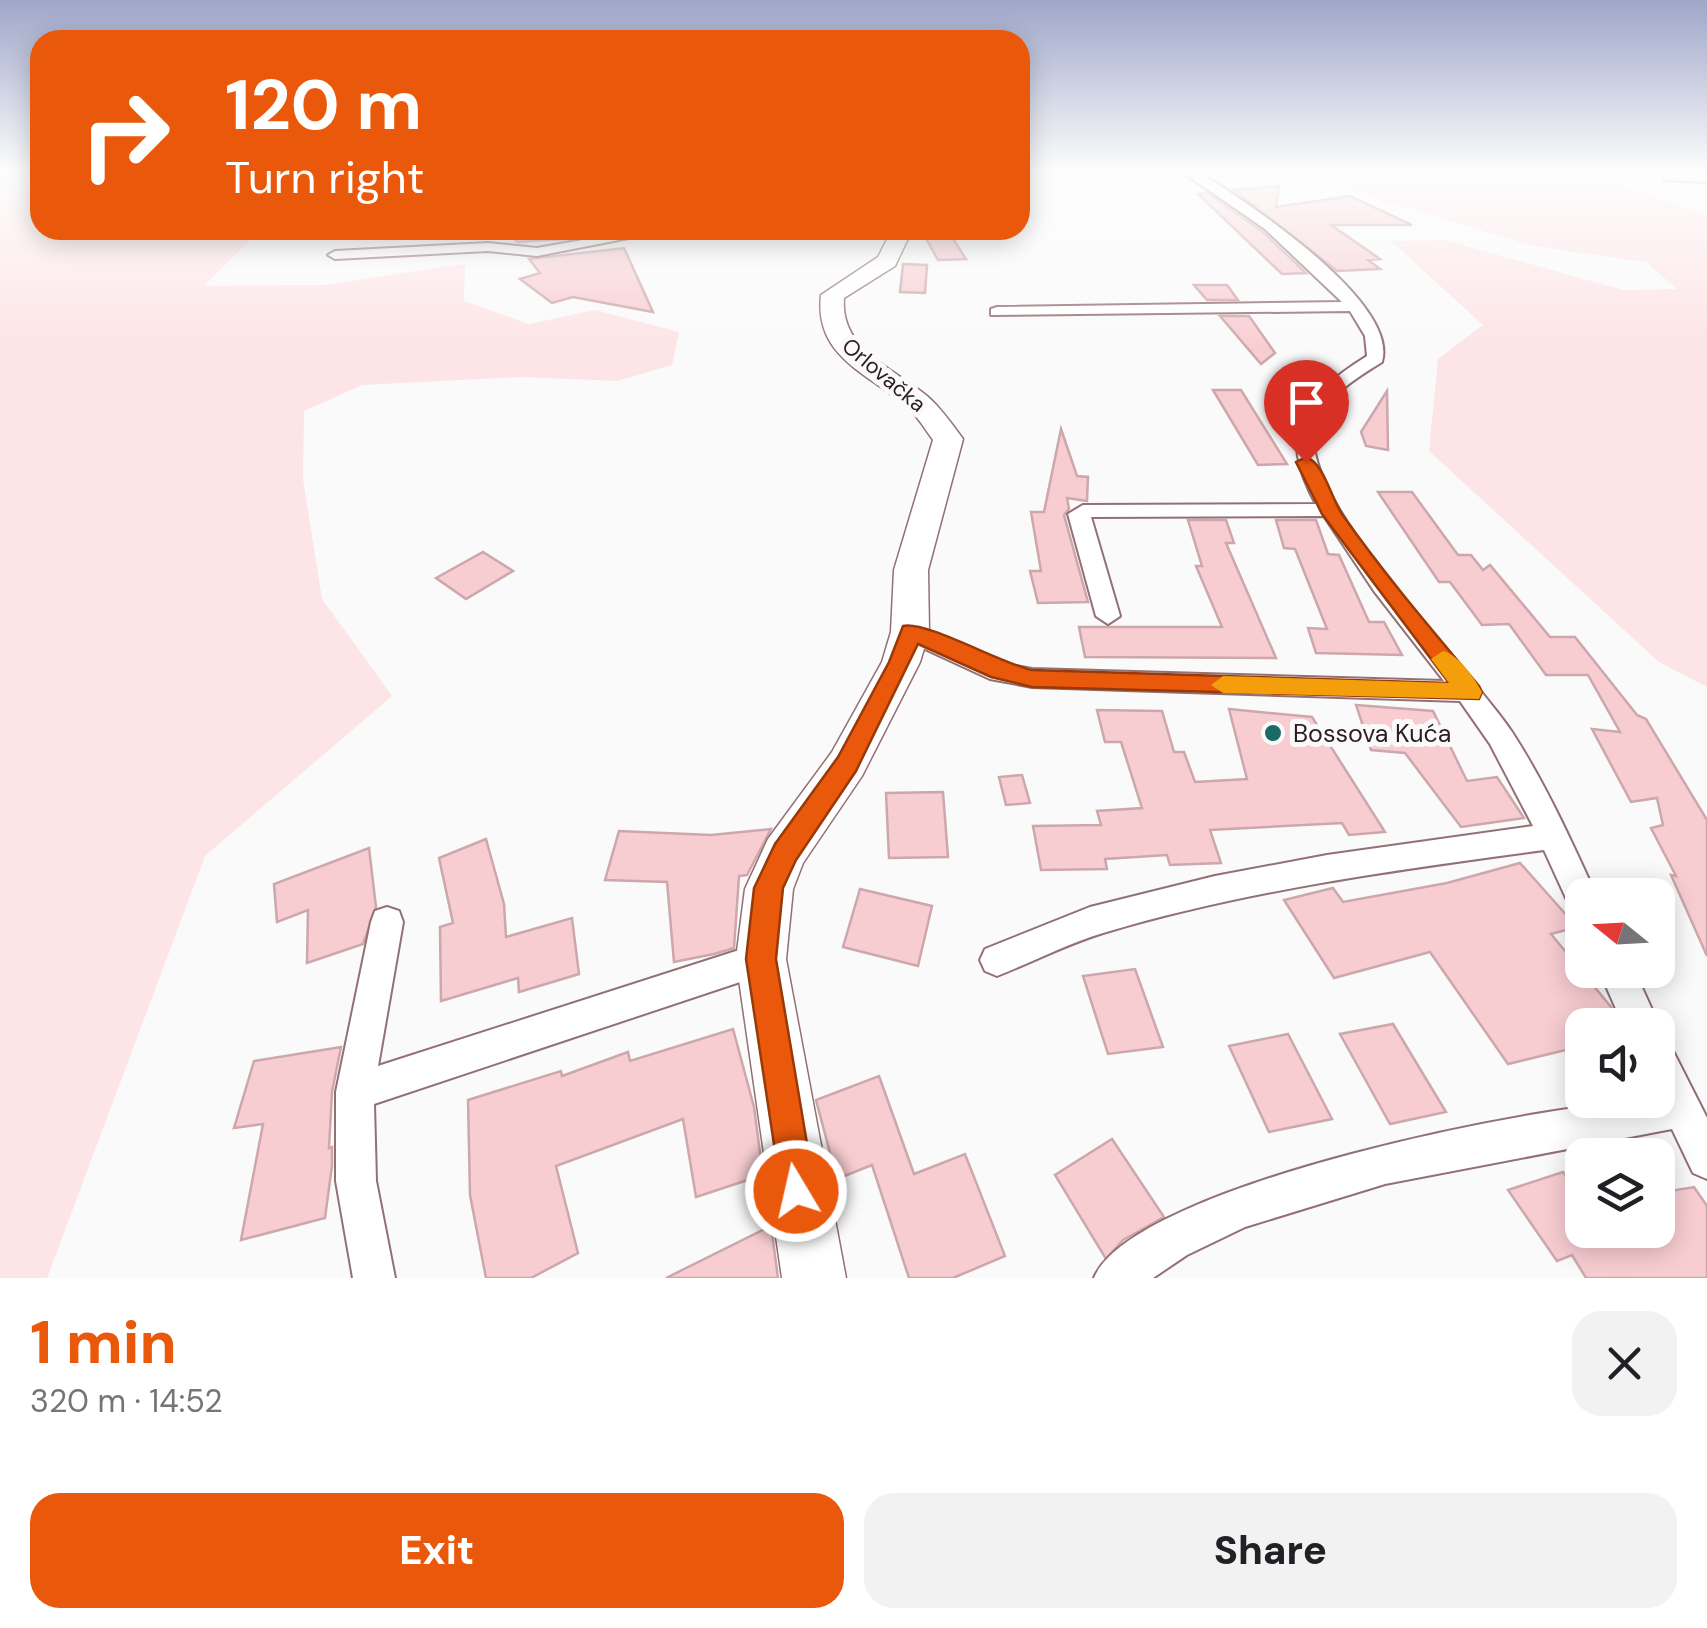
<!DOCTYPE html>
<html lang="en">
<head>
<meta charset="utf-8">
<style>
  :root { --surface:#fff; --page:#f2f2f2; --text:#202124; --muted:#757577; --accent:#ea580c }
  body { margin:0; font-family:"DM Sans",sans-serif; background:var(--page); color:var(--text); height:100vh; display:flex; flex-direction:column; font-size:38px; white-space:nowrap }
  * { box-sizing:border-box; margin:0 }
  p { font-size:32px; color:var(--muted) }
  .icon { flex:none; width:55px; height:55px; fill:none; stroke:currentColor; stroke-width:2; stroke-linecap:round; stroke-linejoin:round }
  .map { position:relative; height:1278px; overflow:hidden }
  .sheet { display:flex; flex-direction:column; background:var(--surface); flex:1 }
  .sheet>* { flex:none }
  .top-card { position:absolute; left:30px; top:30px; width:1000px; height:210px; border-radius:30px; box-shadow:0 5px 25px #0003; background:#ea580c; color:#fff; overflow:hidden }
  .needle { width:65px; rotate:288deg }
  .controls { position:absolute; left:1565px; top:878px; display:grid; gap:20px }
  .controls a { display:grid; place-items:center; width:110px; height:110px; border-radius:20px; background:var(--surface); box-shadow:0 5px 25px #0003; font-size:50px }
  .pin { position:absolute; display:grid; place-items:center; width:85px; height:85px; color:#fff; margin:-102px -42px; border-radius:50% 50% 50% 0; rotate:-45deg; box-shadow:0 0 10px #0007 }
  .pin .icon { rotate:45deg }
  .me { position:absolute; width:110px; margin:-55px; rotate:351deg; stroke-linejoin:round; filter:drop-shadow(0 0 8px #0008) }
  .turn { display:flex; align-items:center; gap:35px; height:210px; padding:0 30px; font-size:45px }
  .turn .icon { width:130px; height:130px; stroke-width:2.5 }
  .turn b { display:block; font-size:70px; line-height:85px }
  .round { display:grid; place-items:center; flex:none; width:105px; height:105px; border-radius:30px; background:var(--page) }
  .head { display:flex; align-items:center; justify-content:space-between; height:170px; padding:0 30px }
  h1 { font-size:60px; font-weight:800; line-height:75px; color:var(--accent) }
  .button { display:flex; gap:20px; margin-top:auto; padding:20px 30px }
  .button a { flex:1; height:115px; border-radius:30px; background:var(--accent); color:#fff; font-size:40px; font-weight:800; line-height:115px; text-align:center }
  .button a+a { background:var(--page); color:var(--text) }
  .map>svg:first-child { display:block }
</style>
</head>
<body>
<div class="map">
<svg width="1707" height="1278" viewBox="0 0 1707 1278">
  <rect width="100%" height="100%" fill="#fafafa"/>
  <g fill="#fde4e6">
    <polygon points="0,171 40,171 40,230 260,230 204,286 323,285 465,264 464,301 529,324 595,310 679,332 672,365 617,381 522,377 362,385 304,411 303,479 322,599 392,696 205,856 47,1278 0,1278"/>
    <polygon points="1286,171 1601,171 1615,182 1707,216 1707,687 1659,662 1429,451 1438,359 1483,325 1391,241 1445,240 1623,290 1677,289 1646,262 1533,246"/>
  </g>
  <g fill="#f8cdd2" stroke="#cca7ab" stroke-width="2.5">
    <polygon points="1279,186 1276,207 1350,196 1412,225 1331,225 1380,259 1368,260 1380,269 1337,271 1234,190"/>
    <polygon points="1207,193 1263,232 1306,273 1282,274 1198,194"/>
    <polygon points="508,230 534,230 540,235 551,231 567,239 517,242"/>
    <polygon points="950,234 966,259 938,260 924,235"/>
    <polygon points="624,248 653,312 573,297 552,303 520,279 540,273 529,259"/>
    <polygon points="903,264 927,265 925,293 900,292"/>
    <polygon points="1194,285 1227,285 1238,300 1207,300"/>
    <polygon points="1220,316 1249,316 1275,353 1261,364"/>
    <polygon points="1213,390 1241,390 1287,464 1258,465"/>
    <polygon points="1387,391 1388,450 1366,446 1361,432"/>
    <polygon points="1061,429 1077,476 1088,477 1087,501 1067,498 1069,509 1064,515 1088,602 1038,603 1030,571 1041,571 1031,512 1044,512"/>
    <polygon points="1378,492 1412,492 1458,555 1471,555 1483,570 1490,565 1550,637 1575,637 1637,715 1646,719 1707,820 1707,956 1671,875 1676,876 1651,828 1663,825 1657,798 1631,802 1592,729 1620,732 1588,675 1546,675 1509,624 1482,625 1450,582 1439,582"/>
    <polygon points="1188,520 1226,520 1234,543 1226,543 1276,658 1085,657 1079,627 1222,627 1196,566 1202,566"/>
    <polygon points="1276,520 1316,520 1328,554 1339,555 1369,622 1384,622 1402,655 1316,653 1308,628 1327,629 1295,549 1284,548"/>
    <polygon points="483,552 513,571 466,599 436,578"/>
    <polygon points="1356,705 1433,711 1467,781 1497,777 1524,818 1461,827 1405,753 1371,750"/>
    <polygon points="1229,709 1312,717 1385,832 1349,835 1342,823 1210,830 1221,863 1170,865 1167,855 1105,859 1107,869 1041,870 1033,826 1101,825 1097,811 1142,808 1121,742 1105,742 1097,710 1162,711 1174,752 1184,752 1195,782 1247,779"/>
    <polygon points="1022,775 1030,803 1006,805 999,777"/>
    <polygon points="943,792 948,857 889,858 886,793"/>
    <polygon points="771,829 747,875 739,876 734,948 714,954 674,962 667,882 605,880 619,831 711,835"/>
    <polygon points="486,839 504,904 506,937 572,918 579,974 519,992 518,978 441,1001 440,927 453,923 439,858"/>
    <polygon points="369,848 376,907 363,944 307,963 308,910 277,922 274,884"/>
    <polygon points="1520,863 1577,927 1551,934 1611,1007 1619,1025 1582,1025 1582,1046 1508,1064 1430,952 1334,978 1284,900 1333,888 1343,902 1447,883"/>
    <polygon points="860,889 932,906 918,966 843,947"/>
    <polygon points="1135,969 1163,1047 1108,1054 1083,976"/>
    <polygon points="1393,1024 1446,1112 1390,1124 1340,1034"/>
    <polygon points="733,1029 754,1107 763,1175 696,1197 683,1119 556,1166 578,1253 531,1278 486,1278 470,1195 468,1100 561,1071 562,1076 628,1052 630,1061"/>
    <polygon points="1288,1034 1332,1119 1269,1132 1229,1046"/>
    <polygon points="341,1047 332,1092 329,1148 332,1147 332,1166 325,1218 241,1240 263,1124 234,1128 254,1061"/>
    <polygon points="879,1076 914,1174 965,1154 1005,1256 953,1278 909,1278 872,1165 837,1179 816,1100"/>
    <polygon points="1112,1139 1164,1217 1123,1240 1106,1259 1055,1175"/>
    <polygon points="1563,1172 1582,1198 1582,1230 1658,1230 1658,1193 1694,1187 1707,1206 1707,1278 1586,1278 1572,1255 1557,1261 1508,1190"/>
    <polygon points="771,1226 778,1278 666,1278"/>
  </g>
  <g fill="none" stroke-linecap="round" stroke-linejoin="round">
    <g stroke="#937074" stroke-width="4">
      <g id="street">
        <path d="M1181,171H1196L1213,181C1256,209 1399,304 1382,362C1358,377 1319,400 1314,431C1303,507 1470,668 1512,732C1545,783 1571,840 1596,895H1582V913L1571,909L1544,850C1396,870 1246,890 1103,933C1067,944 1032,962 997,976L985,971L980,960L985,949L1090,907L1215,876L1327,855L1533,826L1490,744L1460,701L1032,687L990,679L901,638L898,632L910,623L1004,664L1032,669L1444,681L1374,591L1324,516L1091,517L1120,616L1108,624L1096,616L1068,514L1083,505L1316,504C1276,431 1302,397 1367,356L1365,336L1350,311L991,315V309L997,307L1342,302L1265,229Z"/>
        <polygon points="1661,173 1707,174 1707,182 1665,180"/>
        <polygon points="639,230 670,230 537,256 488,251 335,259 328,255 335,251 488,243 537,248"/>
        <polygon points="387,907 399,911 403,922 378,1066 761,943 773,948 778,959 773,970 761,975 374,1104 376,1181 395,1278 353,1278 336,1181 336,1092 371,922 375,911"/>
        <polygon points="1599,970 1634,970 1659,1025 1658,1028 1658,1025 1623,1025"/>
        <path d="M1658,1042L1671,1047L1707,1118V1179L1693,1173L1672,1129L1385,1184L1245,1227L1187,1255L1153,1278H1094C1132,1184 1557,1100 1658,1100Z"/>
      </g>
    </g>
    <g stroke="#937074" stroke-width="3">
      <path id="secondary" d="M892,230H912L895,266L844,298C840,350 892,367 927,396C940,407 952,424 963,439L928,570L929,632L920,662L862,776L803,863L793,889L786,959L846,1278H782L736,959L745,889L768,839L832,752L882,662L891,632L894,570L933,440C925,429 918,417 908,408C869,373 814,358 821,295L878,257Z"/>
    </g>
    <use href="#street" fill="#fff" fill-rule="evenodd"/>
    <use href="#secondary" fill="#fff" fill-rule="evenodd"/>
  </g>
  <linearGradient id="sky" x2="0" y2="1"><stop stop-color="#9fa6c8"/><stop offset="0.49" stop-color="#fdfdfd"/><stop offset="1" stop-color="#fdfdfd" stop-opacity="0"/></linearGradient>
  <rect width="1707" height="350" fill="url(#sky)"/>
  <path fill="#ea580c" stroke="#983908" stroke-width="2.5" d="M1306,457C1324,463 1331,498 1342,514C1384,574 1432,630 1479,686L1482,692L1479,699L1032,687L991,677L918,644L856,771L796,860L783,888L776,959L815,1191L809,1204L796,1209L783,1204L746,959L754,888L775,844L838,757L889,662L903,626C925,620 1002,664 1032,670L1449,683L1322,514L1296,462Z"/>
  <path fill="#f59e0b" d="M1443,651C1459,655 1474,678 1482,692L1479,699L1223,693L1211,685L1223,676L1449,683L1431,659Z"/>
  <circle fill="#1d6966" stroke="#fafafa" stroke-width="4" cx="1273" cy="733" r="10"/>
  <g text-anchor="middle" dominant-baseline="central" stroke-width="10" stroke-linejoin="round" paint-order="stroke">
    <g font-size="22" fill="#2c1e20" stroke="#fafafa">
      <text transform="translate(884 375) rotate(40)">Orlovačka</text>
    </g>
    <g font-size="25" fill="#2c1e20" stroke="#fafafa" text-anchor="start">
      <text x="1293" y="733">Bossova Kuća</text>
    </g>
  </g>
</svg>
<div class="controls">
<a><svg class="needle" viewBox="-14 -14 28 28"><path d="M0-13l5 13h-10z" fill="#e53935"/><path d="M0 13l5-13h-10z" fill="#757577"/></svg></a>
<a><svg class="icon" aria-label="sound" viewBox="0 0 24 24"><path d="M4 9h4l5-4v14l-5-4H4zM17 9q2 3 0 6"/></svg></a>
<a><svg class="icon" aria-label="layers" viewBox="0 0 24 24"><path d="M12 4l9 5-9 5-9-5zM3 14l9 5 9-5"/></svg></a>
</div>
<div class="pin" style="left:1306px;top:462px;background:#d93025"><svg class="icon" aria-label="arrive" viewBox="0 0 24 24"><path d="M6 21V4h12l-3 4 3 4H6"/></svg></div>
<svg class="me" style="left:796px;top:1191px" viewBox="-20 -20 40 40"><circle r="17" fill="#ea580c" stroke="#fff" stroke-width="3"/><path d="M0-11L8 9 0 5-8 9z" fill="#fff"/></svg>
<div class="top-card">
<div class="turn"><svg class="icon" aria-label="right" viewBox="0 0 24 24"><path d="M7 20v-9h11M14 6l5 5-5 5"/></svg><div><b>120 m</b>Turn right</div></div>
</div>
</div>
<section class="sheet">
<div class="head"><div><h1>1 min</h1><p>320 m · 14:52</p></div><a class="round"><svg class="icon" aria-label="close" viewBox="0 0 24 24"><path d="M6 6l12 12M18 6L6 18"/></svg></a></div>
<div class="button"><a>Exit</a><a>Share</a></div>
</section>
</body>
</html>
